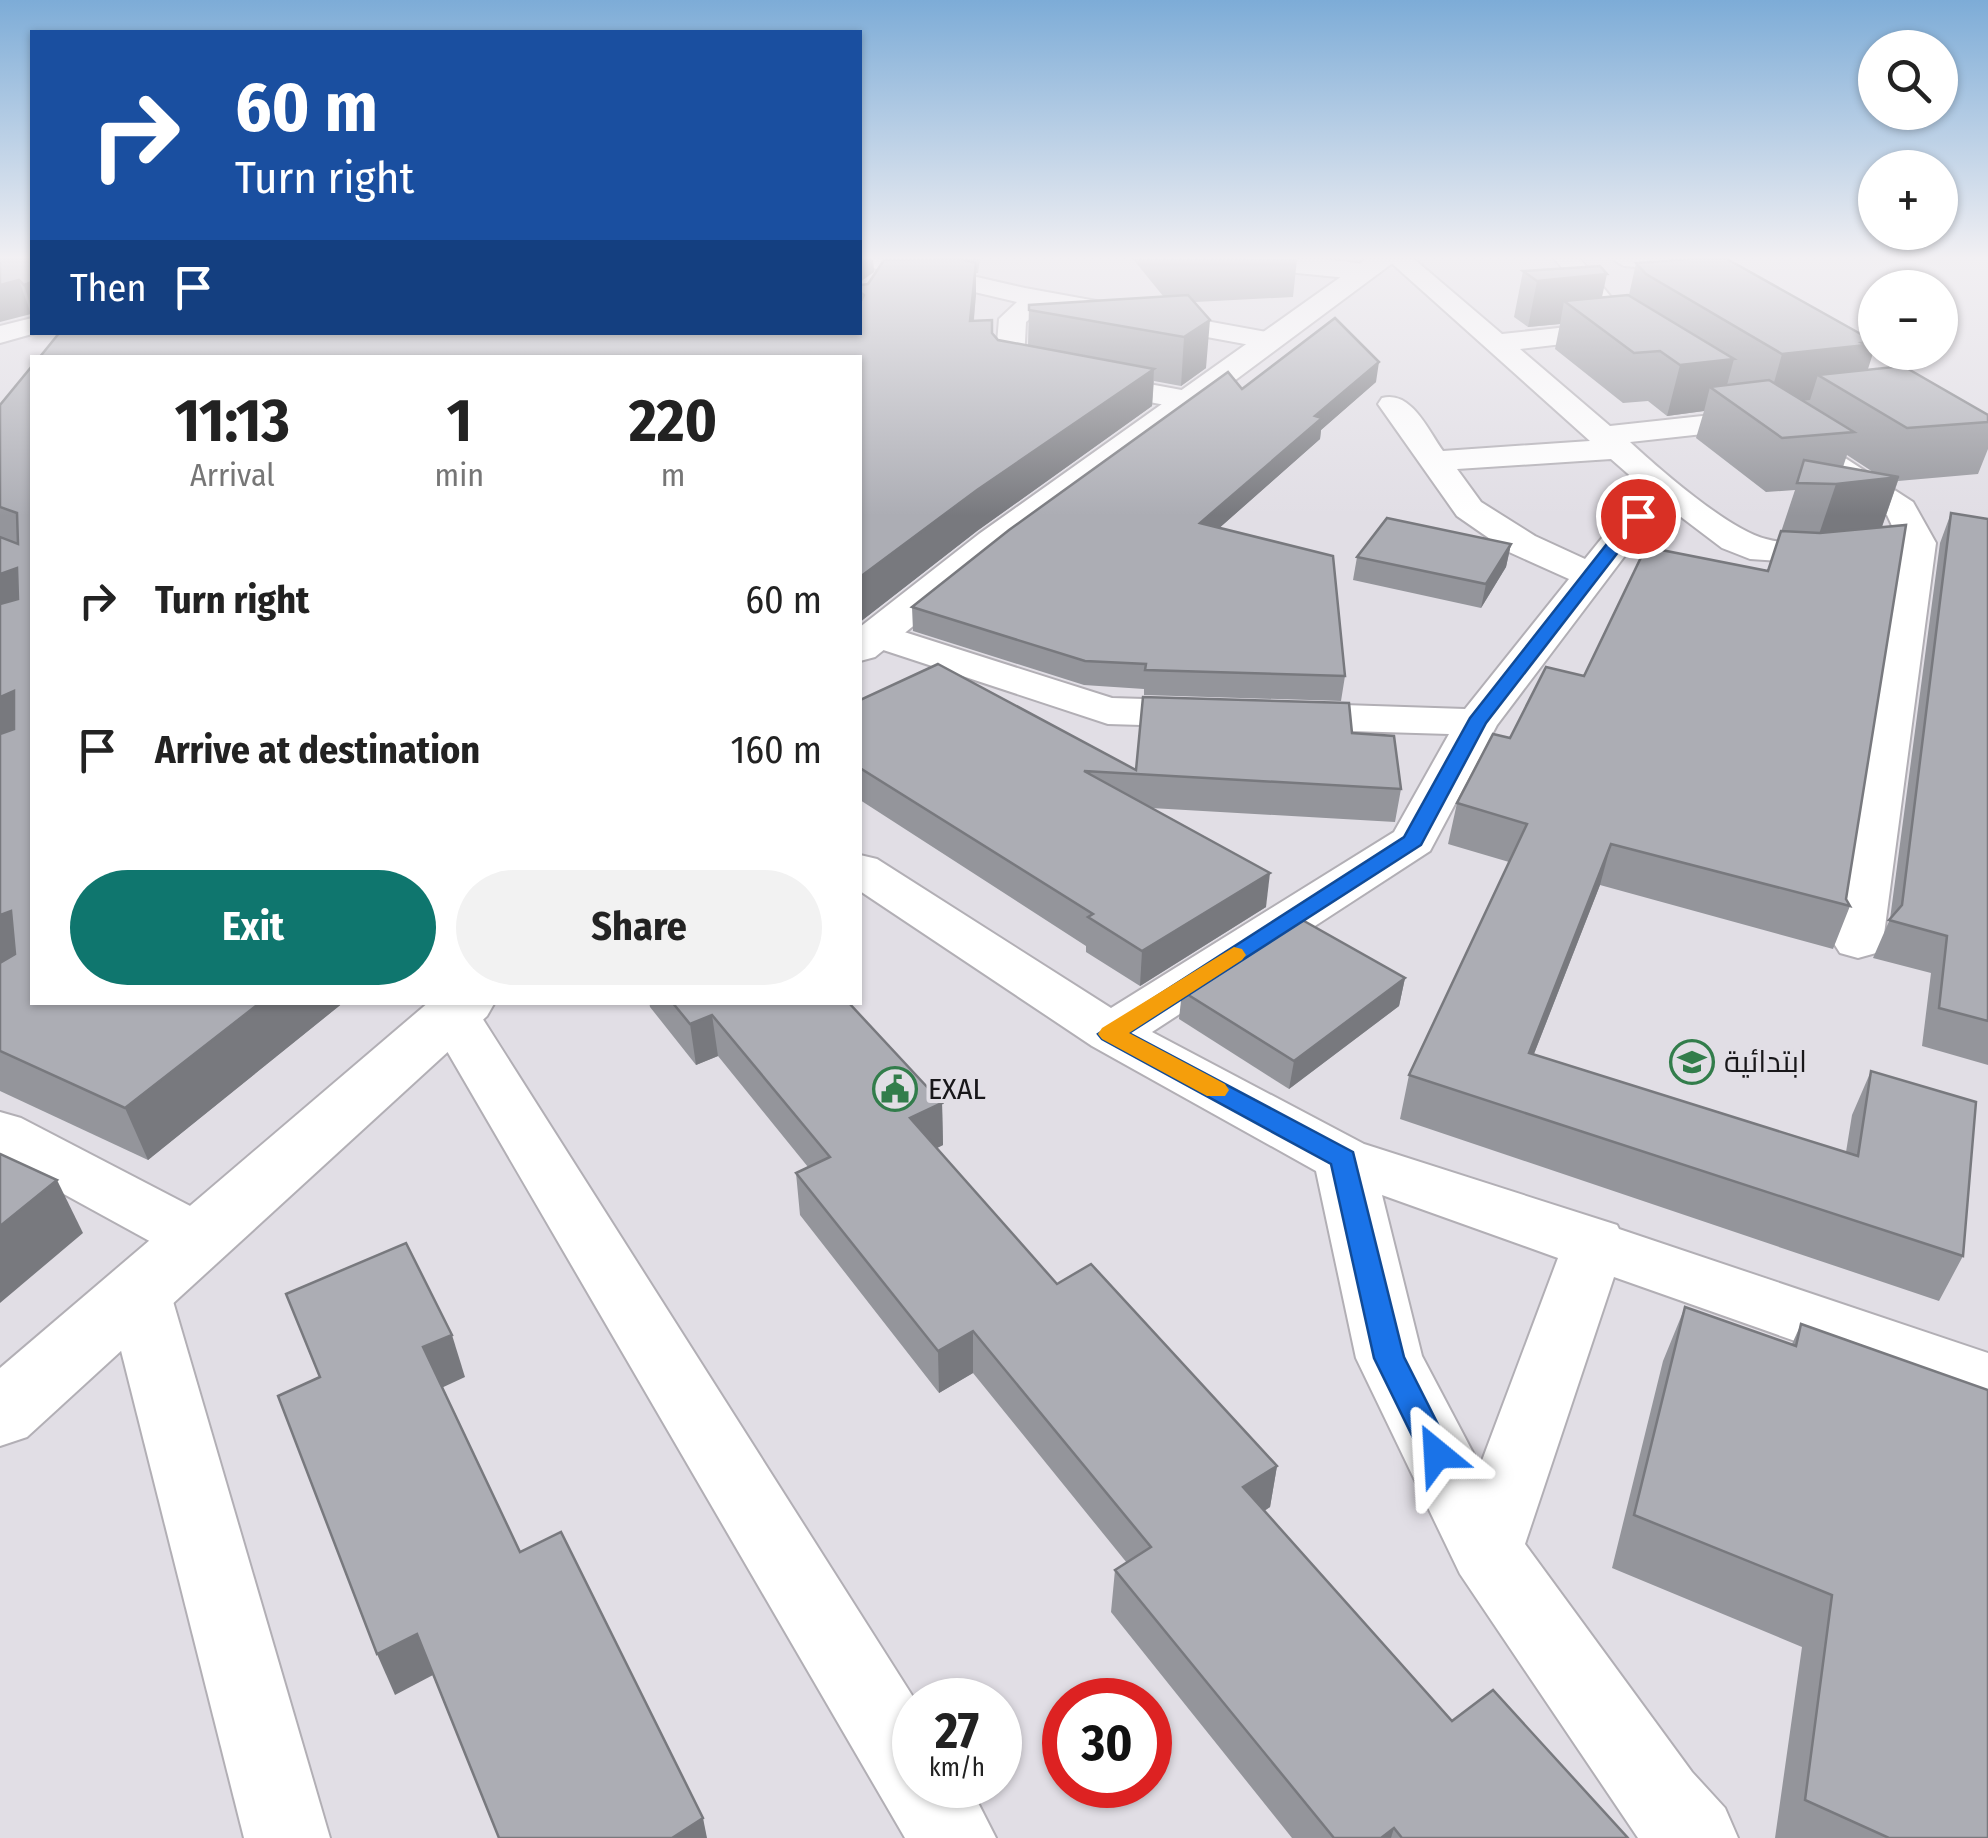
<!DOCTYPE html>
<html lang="en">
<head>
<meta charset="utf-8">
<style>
  :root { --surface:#fff; --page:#f2f2f2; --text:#222; --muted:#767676; --accent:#0f766e }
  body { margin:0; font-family:"Fira Sans Condensed",Cairo,sans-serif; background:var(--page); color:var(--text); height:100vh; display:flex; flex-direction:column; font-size:38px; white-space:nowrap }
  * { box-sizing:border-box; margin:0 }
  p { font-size:32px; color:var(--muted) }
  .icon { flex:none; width:55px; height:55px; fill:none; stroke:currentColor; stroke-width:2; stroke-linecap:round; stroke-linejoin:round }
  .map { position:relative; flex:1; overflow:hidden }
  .panel { position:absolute; left:30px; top:355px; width:832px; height:650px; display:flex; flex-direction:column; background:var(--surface); border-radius:0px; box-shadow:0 2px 8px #0004 }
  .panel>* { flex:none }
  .top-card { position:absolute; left:30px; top:30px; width:832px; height:305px; border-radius:0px; box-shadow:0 2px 8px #0004; background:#1a4fa0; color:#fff; overflow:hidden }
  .buttons { position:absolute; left:1858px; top:30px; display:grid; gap:20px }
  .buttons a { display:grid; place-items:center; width:100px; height:100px; border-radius:50%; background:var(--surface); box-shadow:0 2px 8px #0004; font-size:50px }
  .speed { position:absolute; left:892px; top:1678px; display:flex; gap:20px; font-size:50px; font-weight:700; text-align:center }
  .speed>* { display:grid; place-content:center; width:130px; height:130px; border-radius:50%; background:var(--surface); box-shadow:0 2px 8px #0004; line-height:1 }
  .speed small { font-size:25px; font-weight:400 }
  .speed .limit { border:15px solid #d22; background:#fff; color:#111 }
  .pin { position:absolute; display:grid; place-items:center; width:85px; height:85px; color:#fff; margin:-42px; border:5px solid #fff; border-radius:50%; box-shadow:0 2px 10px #0007 }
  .me { position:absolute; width:110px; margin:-55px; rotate:333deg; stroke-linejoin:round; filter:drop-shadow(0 0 8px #0008) }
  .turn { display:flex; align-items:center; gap:35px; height:210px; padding:0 40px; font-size:45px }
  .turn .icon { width:130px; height:130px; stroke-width:2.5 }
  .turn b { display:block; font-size:70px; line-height:85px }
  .then { display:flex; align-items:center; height:95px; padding:0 40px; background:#0003; gap:20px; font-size:38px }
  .eta { display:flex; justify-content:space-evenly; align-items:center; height:170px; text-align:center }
  .eta b { font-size:60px; font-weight:700; line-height:70px }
  .button { display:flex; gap:20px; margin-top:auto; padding:20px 40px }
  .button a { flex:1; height:115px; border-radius:60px; background:var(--accent); color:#fff; font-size:40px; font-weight:700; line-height:115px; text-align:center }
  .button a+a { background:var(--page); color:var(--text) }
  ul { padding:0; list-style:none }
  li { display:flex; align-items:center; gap:30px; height:150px; padding:0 40px }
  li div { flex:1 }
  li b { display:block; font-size:38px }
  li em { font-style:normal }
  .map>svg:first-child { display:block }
</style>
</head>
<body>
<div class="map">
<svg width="1988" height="1838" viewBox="0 0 1988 1838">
  <rect width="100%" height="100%" fill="#e1dee5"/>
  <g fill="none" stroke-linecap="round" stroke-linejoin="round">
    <g stroke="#b2afb5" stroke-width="4">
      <g id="minor">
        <polygon points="860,259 898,259 1025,288 1272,333 1286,341 1272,349 1044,307 1026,322 1024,361 1187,391 1198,394 1202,400 1198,406 1187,409 1009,376 999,373 995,367 999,319 1017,302 860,265"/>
        <path d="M1215,259C1244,259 1363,254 1380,272L1367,280L1227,266Z"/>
        <path d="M1387,259H1414L1502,334L1604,323L1555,259H1580L1637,329L1623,337L1520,349L1610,426L1767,409L1778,411L1782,418L1778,425L1767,427L1630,442C1659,469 1729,530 1766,539C1793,547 1824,539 1853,546L1858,554L1853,562L1840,565L1750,559L1722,548L1664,504L1497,725L1430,851L1152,1032L1364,1144L1617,1225L1619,1229L1988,1353V1409L1614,1277L1525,1544L1692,1772L1725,1808L1738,1838H1638L1460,1574L1356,1358L1316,1171L1092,1046L860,891V855L877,859L1111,1008L1394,832L1449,734L1283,729L1268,725L1262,716L1268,707L1283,703L1465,709L1569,579L1509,552L1457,516L1378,404L1382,398C1411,390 1428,430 1443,451L1590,441ZM1611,459L1643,487L1585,559L1535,536L1481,502L1457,469ZM1382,1195L1558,1258L1480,1466L1422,1356Z"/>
        <polygon points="1612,259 1720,259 1730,266 1717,274 1624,266"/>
        <polygon points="32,318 32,332 39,332 0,343 0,326"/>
        <polygon points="1833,455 1845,458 1913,502 1936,543 1883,942 1876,953 1858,958 1840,953 1833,942 1900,543 1887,515 1821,472 1817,465 1821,458"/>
        <polygon points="876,623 1112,698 1208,701 1223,705 1229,714 1223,723 1208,727 1108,724 862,643 860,630"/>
        <polygon points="434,1002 472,1002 915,1700 915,1785 969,1785 996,1838 905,1838 426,1015"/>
        <polygon points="0,1112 21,1118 219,1221 228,1238 219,1255 197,1262 175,1255 0,1159"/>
        <polygon points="138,1266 161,1273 170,1291 330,1838 244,1838 106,1291 115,1273"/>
      </g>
    </g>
    <g stroke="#b2afb5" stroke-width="4">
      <g id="tertiary">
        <polygon points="1366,259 1398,259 1007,550 875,657 860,661 860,627 979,534"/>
        <polygon points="429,1002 495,1002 487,1016 27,1437 0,1446 0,1368"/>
      </g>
    </g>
    <use href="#minor" fill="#fff" fill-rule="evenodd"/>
    <use href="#tertiary" fill="#fff" fill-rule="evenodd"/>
  </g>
  <g fill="#94959b" fill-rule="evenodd">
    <polygon points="0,259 32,259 32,316 31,314"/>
    <polygon points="885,259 980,259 978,273 976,273 974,321 992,333 998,340 1028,346 1029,305 1163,296 1133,259 1297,259 1293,297 1195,302 1206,368 1181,386 1154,381 1152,406 977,531 860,622 860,285 868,284"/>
    <path d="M1636,263L1868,370L1988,415V449L1978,474L1898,481L1882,527L1846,899L1850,906L1833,949L1600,885L1534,1054L1846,1152L1852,1115L1871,1071L1963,1256L1939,1301L1400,1119L1409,1075L1509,862L1448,844L1457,803L1510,738L1584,676L1768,571L1795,490L1766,492L1696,438L1704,411L1667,416L1648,401L1623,403L1555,349L1560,324L1528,327L1514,317L1523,271L1602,297L1629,295ZM1847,455L1873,472L1843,467Z"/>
    <polygon points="1376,382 1321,430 1320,439 1219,528 1345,676 1341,701 1144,695 1144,689 1084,685 913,631 912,607 1242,389"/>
    <polygon points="0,405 344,1002 148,1160 0,1091"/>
    <polygon points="1951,513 1988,519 1988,1065 1922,1046 1931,973 1873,958 1890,919 1940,543"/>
    <polygon points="1511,544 1506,567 1481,608 1353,580 1357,557"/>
    <polygon points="860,700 1136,770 1352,733 1401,789 1395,822 1151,808 1266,907 1140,986 1086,952 1086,946 860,800"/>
    <polygon points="1405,978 1399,1006 1289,1089 1179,1019 1182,991"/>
    <polygon points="649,1002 848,1002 942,1103 943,1145 937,1148 1057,1284 1277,1466 1270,1507 1264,1511 1452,1721 1628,1838 1292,1838 1111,1612 1115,1570 1127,1563 973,1373 939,1393 800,1215 796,1173 808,1167 718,1056 696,1065 650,1007"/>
    <polygon points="1685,1307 1792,1344 1801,1324 1988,1838 1775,1838 1802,1647 1612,1568 1663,1361"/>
  </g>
  <g fill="#78797e">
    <polygon points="860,259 873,259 874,272 860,282"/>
    <polygon points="976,263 976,296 970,357 970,321"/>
    <polygon points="1607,274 1597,320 1564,301 1560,324 1528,327 1537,281"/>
    <polygon points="19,280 31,314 0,322 0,285"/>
    <polygon points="32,282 32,310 24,285"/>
    <polygon points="1210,320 1206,368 1181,386 1184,337"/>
    <polygon points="1875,342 1875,347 1861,391 1818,375 1810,400 1768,404 1782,354"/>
    <polygon points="1734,359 1724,396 1710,387 1704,411 1667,416 1680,365"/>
    <polygon points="1379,362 1376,382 1321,430 1320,439 1199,546 1200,523 1315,416"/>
    <polygon points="1154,369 1152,406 977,531 860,622 860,577 977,490"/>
    <polygon points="1899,477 1880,532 1817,540 1836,484"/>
    <polygon points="1511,544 1506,567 1481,608 1486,584"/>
    <polygon points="17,568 32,608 0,623 0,574"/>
    <polygon points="14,691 32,738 0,753 0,697"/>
    <polygon points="1611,844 1600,885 1517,1097 1529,1053"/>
    <polygon points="1270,873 1266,907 1140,986 1142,951"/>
    <polygon points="11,911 32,958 0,975 0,915"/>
    <polygon points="1405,978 1399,1006 1289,1089 1294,1061"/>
    <polygon points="261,1002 344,1002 148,1160 125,1108"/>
    <polygon points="712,1015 718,1056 696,1065 690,1024"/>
    <polygon points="942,1103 943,1145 912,1160 910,1118"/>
    <polygon points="57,1180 83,1233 0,1303 0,1226"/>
    <polygon points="973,1331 973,1373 939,1393 938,1351"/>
    <polygon points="452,1335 465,1377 437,1390 423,1347"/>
    <polygon points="1277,1466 1270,1507 1237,1529 1243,1487"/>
    <polygon points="417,1634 433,1675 395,1695 377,1654"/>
    <polygon points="703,1818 707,1838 672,1838"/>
    <polygon points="1394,1828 1391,1838 1381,1838"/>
  </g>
  <g fill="#acadb4" stroke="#78797e" stroke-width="2.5">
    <polygon points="0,259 32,259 32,282 24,285 19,280 0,285"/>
    <polygon points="960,259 976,263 970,321 992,320 992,333 998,340 1154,369 977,490 860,577 860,358 39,358 60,332 860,332 860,303 864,295 860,292 860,285 868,284 884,260"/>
    <polygon points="1692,259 1727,259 1875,342 1862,343 1866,345 1782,354 1646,274 1636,263"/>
    <polygon points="1600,266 1607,274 1537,281 1523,271"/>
    <polygon points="1188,295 1210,320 1184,337 1029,310 1029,305"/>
    <polygon points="1628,295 1734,359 1680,365 1660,351 1634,353 1564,301"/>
    <polygon points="1335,318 1379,362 1315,416 1322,418 1200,523 1333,556 1345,676 1145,670 1146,664 1085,661 912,607 1009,530 1228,372 1242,389"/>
    <polygon points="32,366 32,1002 261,1002 125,1108 0,1051 0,963 15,954 11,911 0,915 0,734 14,729 14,691 0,697 0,604 18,599 17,568 0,574 0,537 18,544 17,513 0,507 0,405"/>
    <polygon points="1903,366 1988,415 1988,422 1907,428 1818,375"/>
    <polygon points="1769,380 1854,432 1782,438 1710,387"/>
    <polygon points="1804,460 1899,477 1836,484 1797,483"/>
    <polygon points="1951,513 1988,519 1988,1021 1939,1008 1947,936 1889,920 1902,905"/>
    <polygon points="1387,518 1511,544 1486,584 1357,557"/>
    <polygon points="1906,525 1846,899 1850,906 1611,844 1529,1053 1858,1156 1871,1071 1976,1102 1963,1256 1409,1075 1527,824 1457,803 1493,734 1510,738 1546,667 1584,676 1646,547 1768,571 1781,531 1820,533"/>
    <polygon points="938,664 1136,770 1143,697 1349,703 1352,733 1394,736 1401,789 1084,771 1270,873 1142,951 1088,917 1093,914 860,768 860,700"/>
    <polygon points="1297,917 1405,978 1294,1061 1182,991"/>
    <polygon points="672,1002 848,1002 942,1103 910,1118 1057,1284 1091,1264 1277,1466 1243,1487 1452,1721 1493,1690 1628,1838 1402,1838 1394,1828 1381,1838 1334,1838 1115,1570 1151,1547 973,1331 938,1351 796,1173 830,1157 712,1015 690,1024"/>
    <polygon points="0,1154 57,1180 0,1226"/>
    <polygon points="406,1243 452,1335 423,1347 520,1552 561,1532 703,1818 672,1838 499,1838 417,1634 377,1654 278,1396 320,1377 286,1294"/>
    <polygon points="1685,1307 1796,1346 1801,1324 1988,1390 1988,1838 1889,1838 1805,1800 1832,1595 1634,1515"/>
  </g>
  <linearGradient id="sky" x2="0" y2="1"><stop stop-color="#7dacd7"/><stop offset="0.5" stop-color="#f2f0f3"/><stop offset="1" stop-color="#f2f0f3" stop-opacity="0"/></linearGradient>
  <rect width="1988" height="516" fill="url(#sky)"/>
  <polygon fill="#1a73e8" stroke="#114b97" stroke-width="2.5" points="1632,512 1646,516 1486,723 1421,845 1129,1033 1353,1152 1404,1357 1453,1454 1449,1464 1437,1468 1426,1464 1374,1358 1331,1164 1102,1039 1098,1034 1404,837 1470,718"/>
  <polygon fill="#f59e0b" points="1234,947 1242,949 1246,955 1242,960 1129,1033 1225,1084 1229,1090 1225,1096 1207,1096 1102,1039 1098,1034 1102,1028"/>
  <defs>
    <g id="school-ring" transform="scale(2.25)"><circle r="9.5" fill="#e1dee5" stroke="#327d4b" stroke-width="1.5"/><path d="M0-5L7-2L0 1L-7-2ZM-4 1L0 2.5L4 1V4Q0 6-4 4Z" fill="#327d4b"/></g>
    <g id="civic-ring" transform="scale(2.25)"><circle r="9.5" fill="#e1dee5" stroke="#327d4b" stroke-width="1.5"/><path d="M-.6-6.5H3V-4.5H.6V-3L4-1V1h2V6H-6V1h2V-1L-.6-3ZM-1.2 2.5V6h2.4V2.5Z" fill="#327d4b"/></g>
  </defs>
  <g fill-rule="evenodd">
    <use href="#school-ring" x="1692" y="1062"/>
    <use href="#civic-ring" x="895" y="1089"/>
  </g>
  <g text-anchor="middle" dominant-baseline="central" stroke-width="8" stroke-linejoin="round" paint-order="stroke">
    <g font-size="30" fill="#18171a" stroke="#e1dee5" text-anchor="start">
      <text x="1724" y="1062">ابتدائية</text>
      <text x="928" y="1089">EXAL</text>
    </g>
  </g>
</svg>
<div class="buttons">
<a><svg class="icon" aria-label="search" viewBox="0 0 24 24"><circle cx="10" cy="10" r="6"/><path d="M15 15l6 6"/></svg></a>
<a>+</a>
<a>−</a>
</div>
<div class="speed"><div>27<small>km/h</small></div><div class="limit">30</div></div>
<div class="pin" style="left:1638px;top:516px;background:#d93025"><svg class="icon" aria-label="arrive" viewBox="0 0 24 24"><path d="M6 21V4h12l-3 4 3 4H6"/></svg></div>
<svg class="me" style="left:1437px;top:1454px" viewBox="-20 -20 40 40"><path d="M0-17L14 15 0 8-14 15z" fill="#1a73e8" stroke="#fff" stroke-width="4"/></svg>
<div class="top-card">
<div class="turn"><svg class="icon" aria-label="right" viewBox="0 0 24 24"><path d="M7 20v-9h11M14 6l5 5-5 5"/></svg><div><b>60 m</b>Turn right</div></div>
<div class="then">Then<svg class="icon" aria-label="arrive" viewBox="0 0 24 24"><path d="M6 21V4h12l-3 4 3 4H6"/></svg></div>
</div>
<section class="panel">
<div class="eta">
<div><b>11:13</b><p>Arrival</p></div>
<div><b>1</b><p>min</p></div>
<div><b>220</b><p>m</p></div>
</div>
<ul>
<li><svg class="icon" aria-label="right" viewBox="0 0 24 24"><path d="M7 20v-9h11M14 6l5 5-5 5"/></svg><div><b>Turn right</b></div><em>60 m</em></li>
<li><svg class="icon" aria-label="arrive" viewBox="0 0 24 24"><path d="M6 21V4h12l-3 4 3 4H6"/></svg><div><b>Arrive at destination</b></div><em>160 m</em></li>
</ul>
<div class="button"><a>Exit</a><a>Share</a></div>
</section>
</div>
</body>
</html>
